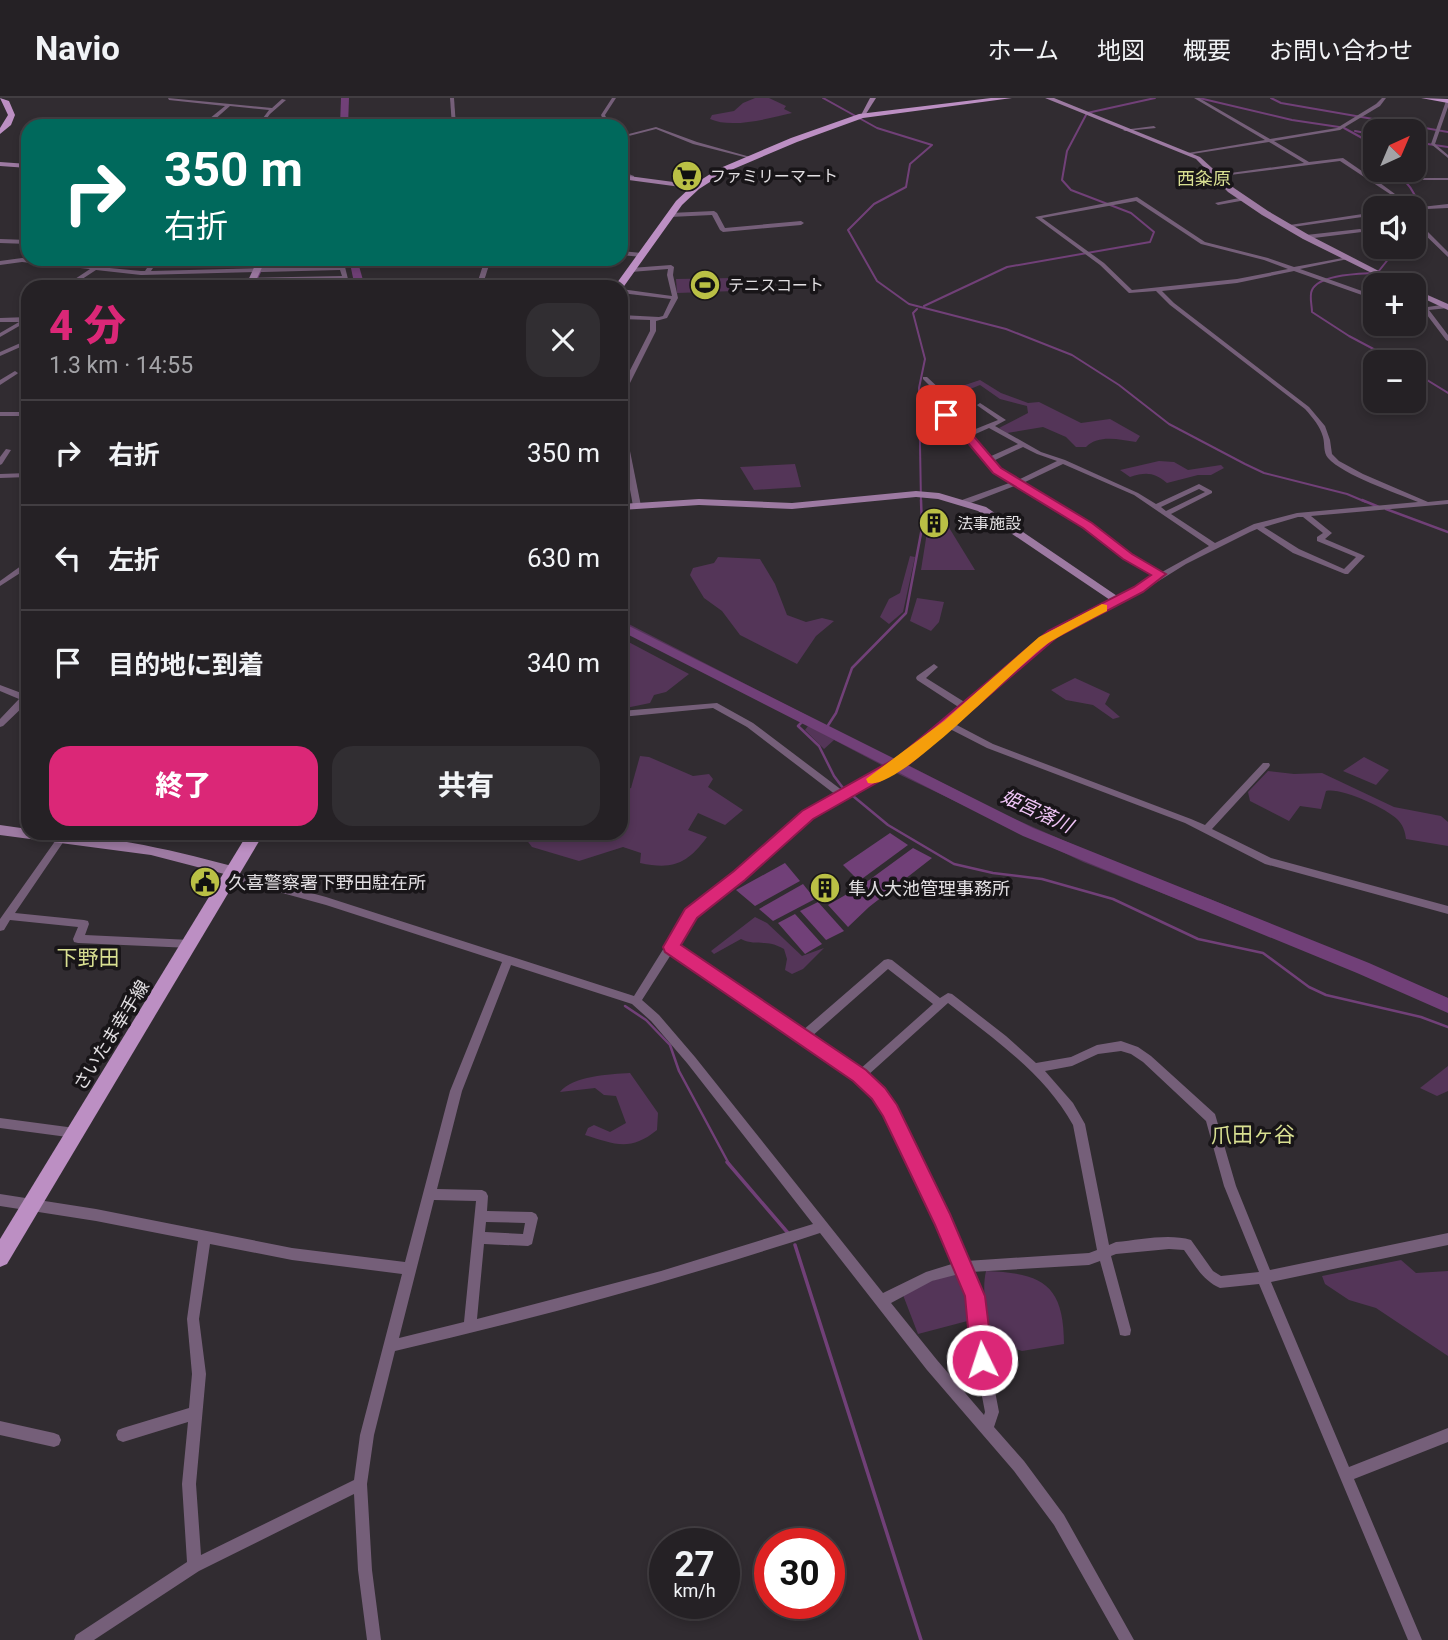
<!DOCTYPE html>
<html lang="ja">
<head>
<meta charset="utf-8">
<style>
  :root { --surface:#252125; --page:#312e32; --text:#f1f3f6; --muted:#a3a3a7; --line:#423e42; --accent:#db2777 }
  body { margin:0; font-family:Roboto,"Noto Sans JP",sans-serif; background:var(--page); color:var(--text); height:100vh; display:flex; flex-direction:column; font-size:26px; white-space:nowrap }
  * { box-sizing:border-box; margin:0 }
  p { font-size:23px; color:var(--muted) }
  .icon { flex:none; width:38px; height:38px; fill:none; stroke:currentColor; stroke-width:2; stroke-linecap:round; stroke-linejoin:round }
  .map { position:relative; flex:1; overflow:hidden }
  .details { position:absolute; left:21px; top:182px; width:607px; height:560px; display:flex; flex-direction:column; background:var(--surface); border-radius:21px; box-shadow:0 4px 10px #0003,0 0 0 2px var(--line) }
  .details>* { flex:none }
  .guide { position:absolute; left:21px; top:21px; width:607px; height:147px; border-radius:21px; box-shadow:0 4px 10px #0003,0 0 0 2px var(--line); background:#00695c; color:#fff; overflow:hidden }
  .needle { width:46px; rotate:44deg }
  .buttons { position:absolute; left:1363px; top:21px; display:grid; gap:14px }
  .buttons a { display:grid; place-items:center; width:63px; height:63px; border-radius:14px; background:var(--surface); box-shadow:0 4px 10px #0003,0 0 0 2px var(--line); font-size:35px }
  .speed { position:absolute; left:649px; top:1430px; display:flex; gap:14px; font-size:35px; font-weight:700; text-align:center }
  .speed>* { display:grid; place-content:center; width:91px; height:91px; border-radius:50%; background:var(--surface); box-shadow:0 4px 10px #0003,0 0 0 2px var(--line); line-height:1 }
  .speed small { font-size:18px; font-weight:400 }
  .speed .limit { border:10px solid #d22; background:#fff; color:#111 }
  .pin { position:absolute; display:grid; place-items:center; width:60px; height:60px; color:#fff; margin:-30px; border-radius:14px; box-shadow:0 4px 10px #0006 }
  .me { position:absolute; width:77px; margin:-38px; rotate:356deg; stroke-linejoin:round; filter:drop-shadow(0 0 5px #0008) }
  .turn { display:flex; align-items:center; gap:24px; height:147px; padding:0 28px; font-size:32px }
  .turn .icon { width:91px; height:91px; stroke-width:2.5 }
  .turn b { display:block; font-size:49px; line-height:60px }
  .round { display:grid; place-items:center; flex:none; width:74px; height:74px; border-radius:21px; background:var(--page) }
  .head { display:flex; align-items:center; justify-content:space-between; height:119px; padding:0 28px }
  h1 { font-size:42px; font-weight:800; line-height:52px; color:var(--accent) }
  .button { display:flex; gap:14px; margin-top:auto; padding:14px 28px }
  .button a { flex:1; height:80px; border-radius:21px; background:var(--accent); color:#fff; font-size:28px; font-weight:800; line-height:80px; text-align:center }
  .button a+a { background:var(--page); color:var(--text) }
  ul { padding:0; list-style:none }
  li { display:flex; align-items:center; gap:21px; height:105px; padding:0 28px; border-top:2px solid var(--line) }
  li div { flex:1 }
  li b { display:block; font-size:26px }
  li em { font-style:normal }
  header { display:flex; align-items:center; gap:42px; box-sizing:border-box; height:98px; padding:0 35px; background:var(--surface); border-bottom:2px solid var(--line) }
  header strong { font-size:33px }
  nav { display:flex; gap:38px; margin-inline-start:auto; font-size:24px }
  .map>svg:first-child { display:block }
</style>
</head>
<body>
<header>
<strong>Navio</strong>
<nav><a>ホーム</a><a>地図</a><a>概要</a><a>お問い合わせ</a></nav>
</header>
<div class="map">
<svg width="1448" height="1542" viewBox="0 0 1448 1542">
  <rect width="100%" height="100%" fill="#312c31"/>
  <g fill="#543558">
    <path d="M755,0H769L786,8L784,11L792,15C770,20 732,31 710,21L712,17L734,13L743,5Z"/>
    <polygon points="733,180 735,193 677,195 676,181"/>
    <path d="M980,282L1001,295L1028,305L1039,304L1081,325L1110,321L1140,338L1136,344C1120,342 1099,336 1086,349H1076L1066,339L1043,329L1007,335L999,330L1028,315L1027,308L1000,301L980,287L963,294L972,306L954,299L946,303L944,294Z"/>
    <path d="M1159,363L1174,364L1188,372L1221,367L1224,370L1211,377H1198L1167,385C1154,374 1146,374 1130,379L1120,372Z"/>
    <polygon points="795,366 801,389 754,392 740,369"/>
    <polygon points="928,428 948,428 975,472 921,472"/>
    <polygon points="910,458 915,459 903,514 889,526 880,519 889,501 900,495"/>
    <polygon points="718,459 760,461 775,486 787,517 806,524 822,520 834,523 816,538 797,566 740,537 722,513 704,500 690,477 693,470 714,465"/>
    <polygon points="917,500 944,504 939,524 931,533 910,523"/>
    <polygon points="621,522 810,619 802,618 621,525"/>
    <polygon points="621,540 689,576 666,594 654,597 650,605 621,611"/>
    <polygon points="1075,580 1110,596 1105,606 1120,619 1113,621 1093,607 1066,602 1051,592"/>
    <polygon points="808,628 820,631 891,667 887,670 834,642 824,651 805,632"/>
    <path d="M640,658L649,659L693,678L709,676L713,681L708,689L743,712L725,727L698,715L688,732L707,739C687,766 673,772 640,765L641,755L623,749L579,763L532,749L522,736L621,735V693L631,690Z"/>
    <polygon points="1364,659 1389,672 1376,687 1343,673"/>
    <path d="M906,666L1001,715L1124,769L1210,801L1448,900V905C1266,826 1078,762 902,669Z"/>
    <polygon points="899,672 1050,746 1348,866 1448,909 1448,913 1302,850 1083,764 896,675"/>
    <path d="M1268,673L1294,676L1322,675L1394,709L1441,718L1448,724V748L1406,741C1405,733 1403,727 1397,721C1386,710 1340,689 1326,693L1321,711L1300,708L1289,723L1250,703L1248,694Z"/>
    <path d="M755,819L767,825L802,858L824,850L803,871L792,876L785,872L787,861L784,851C766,840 757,849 741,841L714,856L711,853Z"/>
    <polygon points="1448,968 1448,993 1437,998 1420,990"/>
    <path d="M630,975L658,1015L657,1032C630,1054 614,1046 585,1037L588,1030L594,1027L610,1034L626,1025L616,998L604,997L595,990L560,994C572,978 610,976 630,975Z"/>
    <polygon points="1401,1162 1416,1175 1448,1173 1448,1258 1376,1210 1349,1202 1325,1186 1322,1178"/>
    <path d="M986,1173C1042,1175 1064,1186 1064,1246L1022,1253L990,1242C988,1219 981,1195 986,1173Z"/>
    <path d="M957,1175C972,1183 973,1206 975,1221L918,1236L903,1197L928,1184Z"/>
  </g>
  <g fill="#714078">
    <polygon points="890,735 908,747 859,783 843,767"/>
    <polygon points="913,750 932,760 869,809 848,829 828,807 861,788"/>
    <polygon points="785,765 800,783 755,808 736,792"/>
    <polygon points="803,786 815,801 773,823 759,811"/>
    <polygon points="818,804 844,833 826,842 800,813"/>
    <polygon points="795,816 822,846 805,856 778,825"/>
  </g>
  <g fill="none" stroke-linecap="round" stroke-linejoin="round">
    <g stroke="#714078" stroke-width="2">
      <polyline points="823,0 877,30 932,47 910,66 906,89 874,106 848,132 877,183 909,206 1006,231 1072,257 1119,287 1169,326 1245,366 1264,375 1347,396 1366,404"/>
      <polyline points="1199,0 1292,22 1339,29"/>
      <polyline points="1271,0 1281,5 1448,34"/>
      <polyline points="1344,30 1364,41 1376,55"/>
      <polyline points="1355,33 1376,37"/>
      <polyline points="1414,44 1448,49"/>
      <polyline points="1393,72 1402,81"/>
      <path d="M1378,174L1390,159L1415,151C1420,123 1425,104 1404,82"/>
      <path d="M1375,175C1360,176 1319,176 1312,192C1309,198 1312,207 1312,214L1349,238L1398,264"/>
      <polyline points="253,189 266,161"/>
      <polyline points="924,208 1007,169 1150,144 1154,134 1131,115 1071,92 1062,82 1067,53 1087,15 1155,0"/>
      <polyline points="917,211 913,215 925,261 919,290 921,404"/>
      <polyline points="1414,274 1448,295"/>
    </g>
    <g stroke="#714078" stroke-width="2.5">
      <polyline points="1362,402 1379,409"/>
      <polyline points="1386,411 1448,434"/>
      <polyline points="804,622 798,628 819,648 834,678 843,690"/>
      <polyline points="825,632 836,615 852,570 906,515 922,430 921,402"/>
      <polyline points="853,698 888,727 954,766 993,775 1042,781 1113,801 1198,841 1263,855 1309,889 1326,897 1421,919 1448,929"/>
      <polyline points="625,908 646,922 670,947 679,973 729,1066"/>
    </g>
    <g stroke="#714078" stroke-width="3.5">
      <polyline points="727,1064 788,1135"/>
      <polyline points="795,1147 921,1542"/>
    </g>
    <g fill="#714078" fill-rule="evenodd">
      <polygon points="341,0 349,0 348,28 340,28"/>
      <polygon points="349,161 357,161 365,189 355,189"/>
      <polygon points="621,524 1033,730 1369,865 1448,900 1448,915 1357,875 1023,738 621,533"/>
    </g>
    <g fill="#755f79" fill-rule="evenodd">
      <polygon points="168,0 272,10 282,1 286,2 270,16 261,28 257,28 269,12 230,8 213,23 211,28 207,28 209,21 225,8 169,2"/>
      <polygon points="450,0 454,0 456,28 452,28"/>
      <polygon points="612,0 616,0 605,17 610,28 606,28 601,17"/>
      <polygon points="1194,0 1199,0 1270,41 1337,30 1376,6 1382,0 1386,0 1380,8 1340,32 1274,43 1309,64 1343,60 1372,80 1448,80 1448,82 1376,82 1395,96 1393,98 1340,63 1214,79 1216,77 1304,65 1269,44 1186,57 1188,55 1265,42"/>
      <polygon points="1448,2 1448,9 1435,46 1448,57 1448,60 1431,46 1446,3"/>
      <polygon points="1154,28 1156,30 1125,33 1123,32"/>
      <polygon points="656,29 697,44 754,60 752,61 693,46 656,31 621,40 621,38"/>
      <polygon points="621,73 634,78 634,79 632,80 621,76"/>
      <path d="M1137,99L1205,144L1268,160L1294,169L1348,159V161L1300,171L1376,198V202L1294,173L1237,185L1162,193L1174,205L1309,309L1325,328L1330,342L1332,356L1339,363L1363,376L1428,404L1448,402V406L1311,418L1332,435L1325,441L1365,458L1348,476H1345L1293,455L1257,431L1250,434L1186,466L1141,494L1056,538L953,625L993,646L1191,721L1205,727L1263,665H1269L1270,667L1269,669L1212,731L1271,760L1448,808V816L1265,766L1185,725L987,650L948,630L906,665L811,719L743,781L695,819L677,847L802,933L884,862L888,861L892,862L940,900L948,895L952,896L1006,938L1036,965L1071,959L1097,947L1121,943L1138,949L1151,958L1215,1016L1236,1088L1270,1172L1448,1135V1147L1271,1184L1349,1369L1448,1330V1344L1354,1381L1422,1542H1408L1259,1186L1220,1190C1202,1182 1195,1167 1184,1152L1169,1151L1116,1156L1111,1158L1131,1232L1130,1237L1125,1238L1120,1237L1119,1232L1100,1163L1089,1167L971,1174L981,1198L989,1262L999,1314L994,1329L1024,1363L1064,1417L1134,1542H1119L1054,1427L1014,1373L927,1272L820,1135C680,1181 538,1220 395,1253L374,1337L367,1386L372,1472L381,1542H367L358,1472L354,1396L199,1473L94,1542H74L76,1537L187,1464L182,1386L188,1324L123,1344L118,1342L116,1337L118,1332L123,1330L189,1310L192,1276L187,1221L198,1143L96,1123L0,1108V1096L96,1111L292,1150L405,1164L450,993L502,864L326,807L227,780L225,777L227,774L230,773L326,799L634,898L687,813L737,775L805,715L836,697L747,629L713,610L621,619V613L717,605L753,625L843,693L900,661L960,610L917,582L916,580L917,578L934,566L938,569L926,580L966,605L1050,534L1135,490L1157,477L1125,460L1084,429L1017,387L968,406H962V402L1012,384L995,373L965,338L944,318L936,294L923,281V279H927L942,293L949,316L968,334L998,322L978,308L977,307L980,305L1006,322L995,328L1041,354L1065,362L1138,395L1156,406L1199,386L1212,393V395L1171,416L1215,445L1254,426L1297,415L1418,404C1396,395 1343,377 1328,360C1323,354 1325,346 1323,339C1320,328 1313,320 1305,311L1170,207L1156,193L1129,195L1100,167L1035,119ZM1136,103L1201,146L1264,162L1288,171L1237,181L1132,192L1104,165L1042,120ZM989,330L1018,346L989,359L971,338ZM1023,349L1037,356L1057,363L1018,382L999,371L993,363ZM1063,366L1134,397L1209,448L1162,474L1131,456L1090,425L1023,385ZM1199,391L1205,394L1166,413L1161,409ZM1298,419H1303L1323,435L1317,439V443L1356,459L1344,471L1299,451L1264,429ZM672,855L855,981L875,999L886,1017L938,1126L955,1165L926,1174L883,1195L695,959L659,917L642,902ZM511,867L632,906L651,923L687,965L813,1126L661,1173L477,1221L484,1146L528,1148L532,1146L538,1120L536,1116L532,1114L487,1113L488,1098L486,1094L482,1092L437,1091L462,993ZM888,871L933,906L859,972L811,939ZM948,905C994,941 1045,976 1073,1027L1097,1152L1089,1155L966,1163L947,1119L894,1009L883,993L867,978ZM1121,953L1131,956L1143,964L1206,1023L1224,1088L1259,1174L1221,1178L1213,1173L1191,1142C1169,1135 1139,1142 1116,1144L1109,1147L1085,1026L1073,1005L1045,973L1072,968L1098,956ZM434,1102L476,1103L464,1224L399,1240ZM486,1124L525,1125L523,1136L485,1134ZM210,1146L292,1162L402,1176L360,1337L354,1382L201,1457L196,1386L206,1276L199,1221ZM959,1176L969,1198L975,1262L985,1314L984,1317L937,1262L891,1205L932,1183Z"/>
      <polygon points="1244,99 1247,101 1246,102 1218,107 1215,105"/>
      <polygon points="1448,106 1448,110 1427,111 1426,132 1448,154 1448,159 1420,132 1422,111 1421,109"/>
      <polygon points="714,113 717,115 725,130 801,123 804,125 801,127 723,134 720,132 712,117 670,119 667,117 670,115"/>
      <polygon points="1376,114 1376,117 1286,130 1283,128"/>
      <polygon points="1360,131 1362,132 1362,134 1306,141 1303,139 1306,137"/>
      <polygon points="0,141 28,142 28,146 0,145"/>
      <polygon points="621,153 642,155 645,157 642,159 621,157"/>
      <polygon points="22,160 93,168 101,161 107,161 99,169 141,173 145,173 153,161 159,161 151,173 339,168 337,161 343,161 350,189 344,189 342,182 97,187 94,185 97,183 342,178 340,172 141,177 96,172 70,189 63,189 90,171 22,164 0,167 0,163"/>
      <polygon points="262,161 328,161 325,163 260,164 260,162"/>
      <polygon points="485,161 491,161 482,189 476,189"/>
      <polygon points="671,167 674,169 673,177 678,200 667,220 656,223 656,233 624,297 621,299 621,290 650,233 650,222 621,221 621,217 659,219 663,218 671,201 621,195 621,191 672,198 667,177 668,171 631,174 628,172 631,170"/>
      <polygon points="1448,206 1448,210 1429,212 1448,237 1448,243 1446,242 1424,213 1414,215 1414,211"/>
      <polygon points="28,219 28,223 0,239 0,235 19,224 0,224 0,220"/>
      <polygon points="25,243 28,244 28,248 25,247 0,258 0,254"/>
      <polygon points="15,273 18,275 17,276 0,287 0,282"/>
      <rect x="0" y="314" width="28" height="4"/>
      <polygon points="621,321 624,323 641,408 637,410 633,408 621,342"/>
      <polygon points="6,351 11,352 2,366 0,367 0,359"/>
      <polygon points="28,375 28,379 0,380 0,376"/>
      <polygon points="25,465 28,465 28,470 0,488 0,483"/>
      <polygon points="0,587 24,596 28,594 28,604 3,628 0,629 0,621 19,601 0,593"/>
      <polygon points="61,738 66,741 64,743 15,815 84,822 88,823 89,826 85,837 191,842 195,843 196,846 195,849 191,850 78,845 74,844 73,841 78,829 10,822 4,832 0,833 0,821 58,739"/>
      <polygon points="0,1020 75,1030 79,1031 81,1035 79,1039 75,1040 0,1030"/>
      <polygon points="0,1323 54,1335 59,1337 61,1342 59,1347 54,1349 0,1337"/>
    </g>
    <g fill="#9d7aa2" fill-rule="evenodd">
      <polygon points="870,0 876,0 864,19 860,19"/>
      <polygon points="1045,0 1054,0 1200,59 1234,90 1268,113 1309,137 1406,187 1396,187 1303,141 1262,117 1228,94 1196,61"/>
      <polygon points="0,64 28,66 28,70 0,68"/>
      <polygon points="621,77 696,87 700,89 696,91 621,81"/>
      <polygon points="258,161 266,161 253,189 245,189"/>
      <polygon points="1414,191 1448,206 1448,212 1414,196"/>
      <polygon points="916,393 939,395 986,409 1123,502 1117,505 1113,504 978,413 938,401 916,399 792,411 699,407 621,412 621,406 699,401 792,405"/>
      <path d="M0,727L28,731V735C98,735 165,750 232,768L237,769L239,773L237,777L232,778L151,757L0,737Z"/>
    </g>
    <g fill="#bc8fc3" fill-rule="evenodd">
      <polygon points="0,0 9,3 15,17 11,27 0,36 0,30 8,17"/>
      <polygon points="991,0 1012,0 863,20 797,44 724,75 699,91 682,107 622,191 614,189 676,103 693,87 718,71 791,40 859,16"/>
      <polygon points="1421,0 1448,1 1448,5"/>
      <polygon points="248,735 264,735 7,1166 0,1169 0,1141"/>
    </g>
  </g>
  <polygon fill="#db2777" stroke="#8e194d" stroke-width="2" points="942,315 949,315 971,335 1001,370 1092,425 1132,456 1166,476 1143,494 1057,539 908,667 813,721 745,782 697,820 681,847 866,972 885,990 897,1007 950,1116 985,1198 993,1262 990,1270 982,1273 974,1270 971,1262 965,1198 935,1127 883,1018 872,1001 853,983 665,854 663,849 685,811 734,773 802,713 898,659 1048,533 1134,489 1151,477 1123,461 1083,430 993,375 963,339 942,319"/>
  <path fill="#f59e0b" d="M1102,506L1107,507V513C1088,523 1068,533 1050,544C1018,565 899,694 868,685L866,681L944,623L1039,539Z"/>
  <defs>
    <g id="supermarket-disc" transform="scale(1.575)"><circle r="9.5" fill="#bac045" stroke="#181518"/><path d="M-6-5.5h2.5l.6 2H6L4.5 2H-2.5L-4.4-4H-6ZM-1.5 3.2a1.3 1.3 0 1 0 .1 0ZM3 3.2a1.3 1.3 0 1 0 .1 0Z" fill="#111"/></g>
    <g id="stadium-disc" transform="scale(1.575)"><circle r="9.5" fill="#bac045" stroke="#181518"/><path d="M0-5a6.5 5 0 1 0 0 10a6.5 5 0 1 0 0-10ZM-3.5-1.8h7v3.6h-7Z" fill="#111"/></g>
    <g id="building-disc" transform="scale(1.575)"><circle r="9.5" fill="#bac045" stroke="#181518"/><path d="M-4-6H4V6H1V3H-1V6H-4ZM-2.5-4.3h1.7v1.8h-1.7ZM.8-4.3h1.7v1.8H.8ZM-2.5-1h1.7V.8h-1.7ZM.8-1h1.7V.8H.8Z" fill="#111"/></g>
    <g id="civic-disc" transform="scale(1.575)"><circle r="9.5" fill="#bac045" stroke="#181518"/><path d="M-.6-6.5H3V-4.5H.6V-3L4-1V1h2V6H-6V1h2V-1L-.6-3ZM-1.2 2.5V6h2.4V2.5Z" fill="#111"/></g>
  </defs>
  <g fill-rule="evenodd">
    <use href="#supermarket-disc" x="687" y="78"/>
    <use href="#stadium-disc" x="705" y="187"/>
    <use href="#building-disc" x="934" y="425"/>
    <use href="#civic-disc" x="205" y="784"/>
    <use href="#building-disc" x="825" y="790"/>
  </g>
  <g text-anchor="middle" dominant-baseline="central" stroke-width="7" stroke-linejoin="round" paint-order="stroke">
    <g font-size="16" fill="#e2dfe2" stroke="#181518" text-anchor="start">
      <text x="710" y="78">ファミリーマート</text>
      <text x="728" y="187">テニスコート</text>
      <text x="957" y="425">法事施設</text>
    </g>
    <g font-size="18" fill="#d8df91" stroke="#181518">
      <text x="1204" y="80">西粂原</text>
    </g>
    <g font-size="18" fill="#e2dfe2" stroke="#181518" text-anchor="start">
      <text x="228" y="784">久喜警察署下野田駐在所</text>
      <text x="848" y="790">隼人大池管理事務所</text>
    </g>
    <g font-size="18" fill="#e2dfe2" stroke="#181518">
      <text transform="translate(111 937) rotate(-58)">さいたま幸手線</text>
    </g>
    <g font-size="19" font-style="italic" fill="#f1c6f8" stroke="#181518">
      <text transform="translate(1037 713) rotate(25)">姫宮落川</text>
    </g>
    <g font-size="21" fill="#d8df91" stroke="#181518">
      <text x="88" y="860">下野田</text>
      <text x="1253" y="1037">爪田ヶ谷</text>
    </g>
  </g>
</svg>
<div class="buttons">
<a><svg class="needle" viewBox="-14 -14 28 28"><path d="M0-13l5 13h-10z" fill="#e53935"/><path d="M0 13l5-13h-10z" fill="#a3a3a7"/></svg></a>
<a><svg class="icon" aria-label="sound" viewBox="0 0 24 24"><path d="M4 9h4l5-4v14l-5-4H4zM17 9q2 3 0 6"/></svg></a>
<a>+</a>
<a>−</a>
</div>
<div class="speed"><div>27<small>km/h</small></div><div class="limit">30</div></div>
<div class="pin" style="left:946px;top:317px;background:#d93025"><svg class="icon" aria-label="arrive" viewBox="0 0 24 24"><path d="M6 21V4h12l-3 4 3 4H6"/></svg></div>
<svg class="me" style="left:982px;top:1262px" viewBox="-20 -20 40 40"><circle r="17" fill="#db2777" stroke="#fff" stroke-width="3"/><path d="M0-11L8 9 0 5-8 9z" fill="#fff"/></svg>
<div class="guide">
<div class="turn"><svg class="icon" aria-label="right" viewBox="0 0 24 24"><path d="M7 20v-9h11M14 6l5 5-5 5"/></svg><div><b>350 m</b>右折</div></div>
</div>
<section class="details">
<div class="head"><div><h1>4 分</h1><p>1.3 km · 14:55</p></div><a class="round"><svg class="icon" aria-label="close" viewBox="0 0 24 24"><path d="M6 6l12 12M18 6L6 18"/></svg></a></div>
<ul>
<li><svg class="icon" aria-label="right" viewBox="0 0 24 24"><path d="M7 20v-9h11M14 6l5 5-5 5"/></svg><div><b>右折</b></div><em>350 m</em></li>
<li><svg class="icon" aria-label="left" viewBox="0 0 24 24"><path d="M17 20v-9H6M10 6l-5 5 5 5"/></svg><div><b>左折</b></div><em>630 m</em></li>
<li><svg class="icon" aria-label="arrive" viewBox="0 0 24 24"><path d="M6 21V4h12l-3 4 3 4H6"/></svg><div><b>目的地に到着</b></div><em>340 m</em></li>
</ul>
<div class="button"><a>終了</a><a>共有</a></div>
</section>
</div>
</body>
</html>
